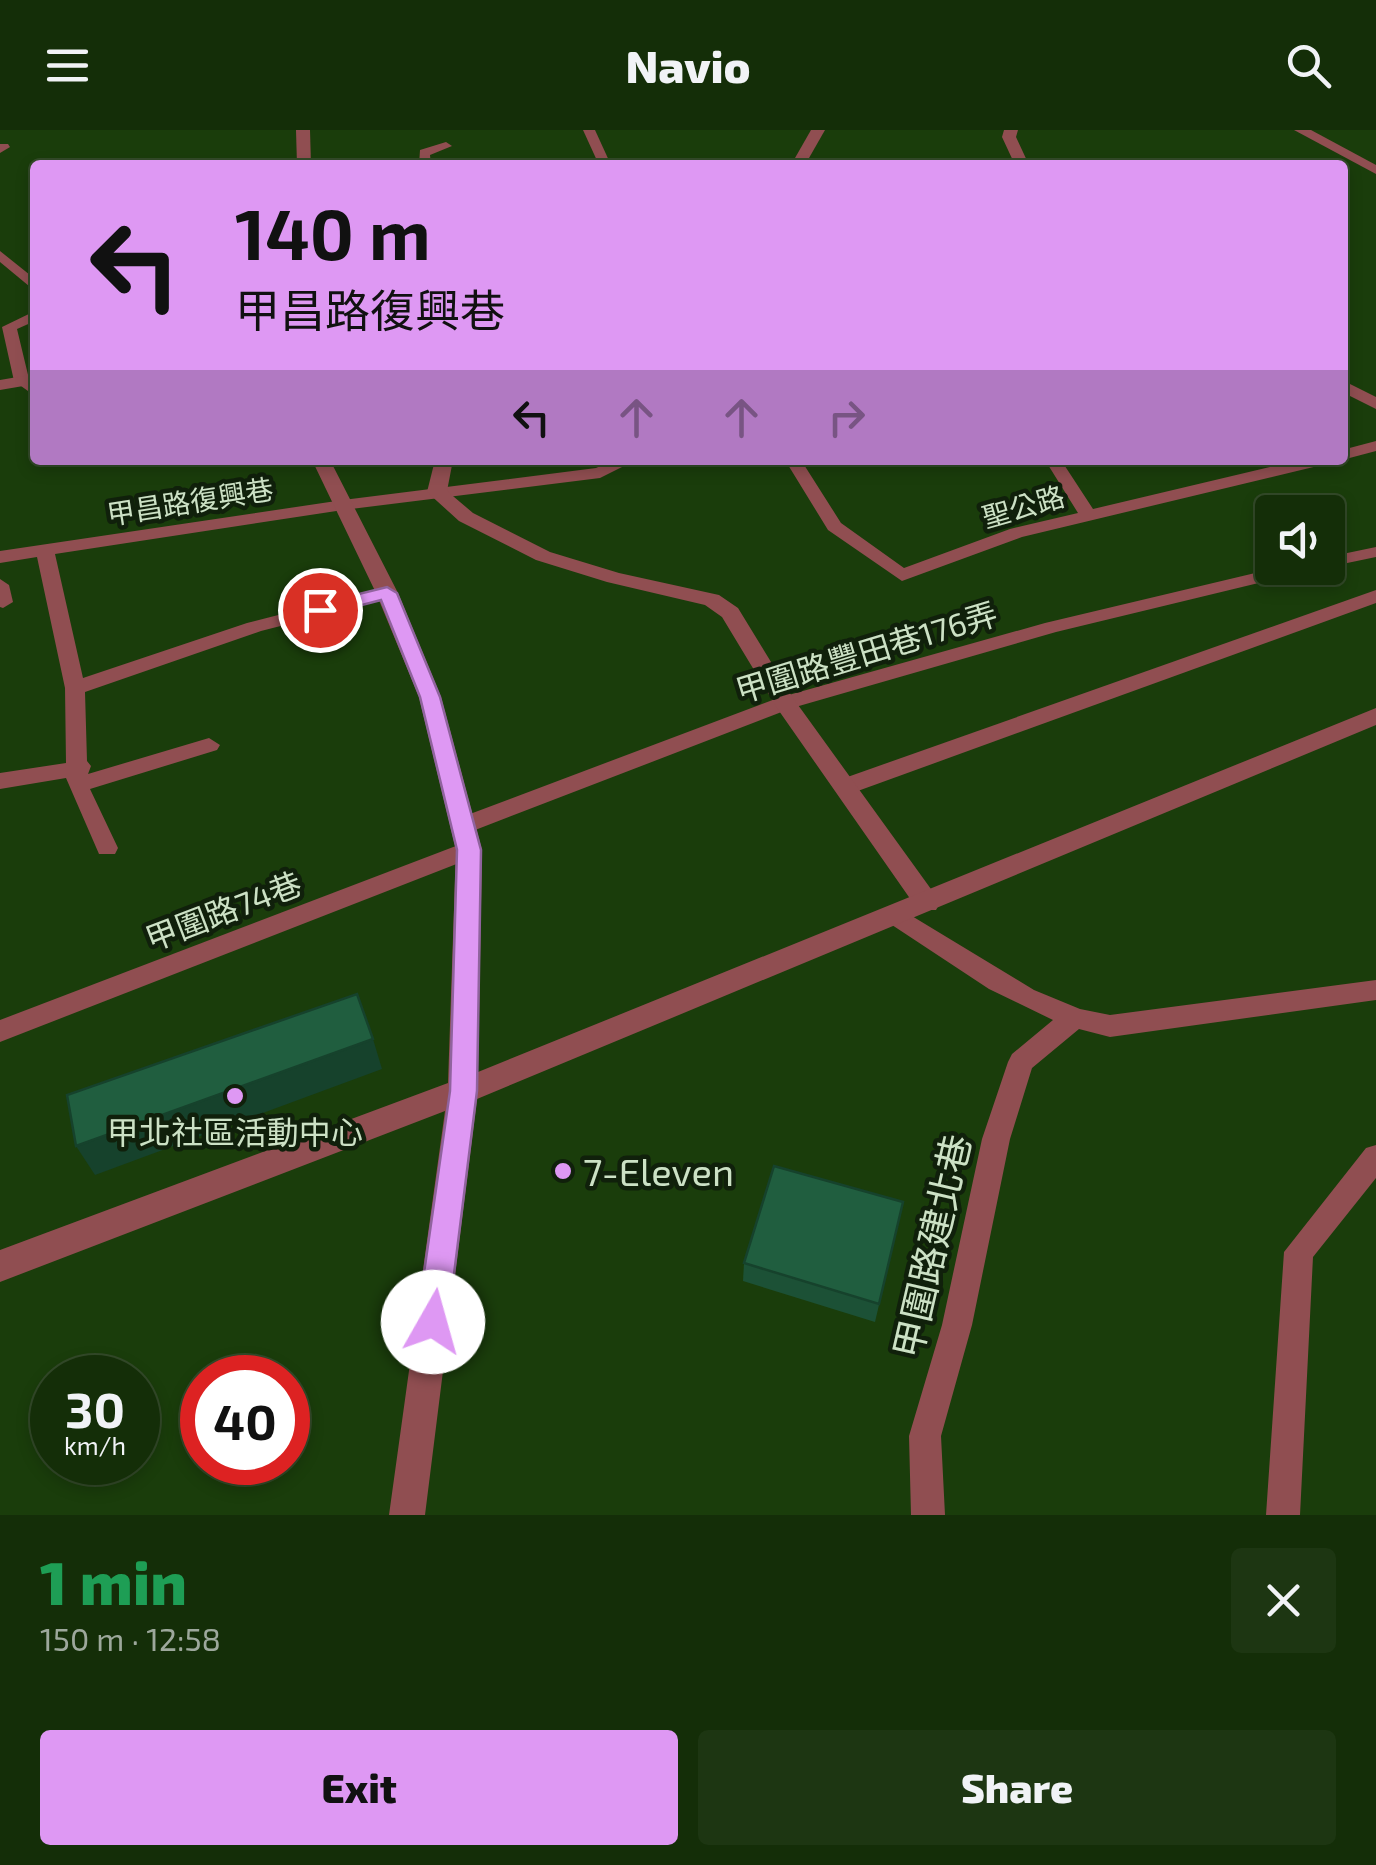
<!DOCTYPE html>
<html lang="en">
<head>
<meta charset="utf-8">
<style>
  :root { --surface:#142e08; --page:#1d3612; --text:#f1f3f6; --muted:#9da89c; --line:#334a29; --accent:#de98f3 }
  body { margin:0; font-family:"Exo 2","Noto Sans TC",sans-serif; background:var(--page); color:var(--text); height:100vh; display:flex; flex-direction:column; font-size:38px; white-space:nowrap }
  * { box-sizing:border-box; margin:0 }
  p { font-size:32px; color:var(--muted) }
  .icon { flex:none; width:55px; height:55px; fill:none; stroke:currentColor; stroke-width:2; stroke-linecap:round; stroke-linejoin:round }
  .map { position:relative; height:1385px; overflow:hidden }
  .drawer { display:flex; flex-direction:column; background:var(--surface); flex:1 }
  .drawer>* { flex:none }
  .banner { position:absolute; left:30px; top:30px; width:1318px; height:305px; border-radius:10px; box-shadow:0 5px 15px #0003,0 0 0 2px var(--line); background:#de98f3; color:#111; overflow:hidden }
  .buttons { position:absolute; left:1255px; top:365px; display:grid; gap:20px }
  .buttons a { display:grid; place-items:center; width:90px; height:90px; border-radius:10px; background:var(--surface); box-shadow:0 5px 15px #0003,0 0 0 2px var(--line); font-size:50px }
  .speed { position:absolute; left:30px; top:1225px; display:flex; gap:20px; font-size:50px; font-weight:700; text-align:center }
  .speed>* { display:grid; place-content:center; width:130px; height:130px; border-radius:50%; background:var(--surface); box-shadow:0 5px 15px #0003,0 0 0 2px var(--line); line-height:1 }
  .speed small { font-size:25px; font-weight:400 }
  .speed .limit { border:15px solid #d22; background:#fff; color:#111 }
  .pin { position:absolute; display:grid; place-items:center; width:85px; height:85px; color:#fff; margin:-42px; border:5px solid #fff; border-radius:50%; box-shadow:0 2px 10px #0007 }
  .me { position:absolute; width:110px; margin:-55px; rotate:7deg; stroke-linejoin:round; filter:drop-shadow(0 0 8px #0008) }
  .turn { display:flex; align-items:center; gap:35px; height:210px; padding:0 40px; font-size:45px }
  .turn .icon { width:130px; height:130px; stroke-width:2.5 }
  .turn b { display:block; font-size:70px; line-height:85px }
  .lanes { display:flex; align-items:center; height:95px; padding:0 40px; background:#0003; justify-content:center; gap:50px; direction:ltr }
  .lanes .off { opacity:.35 }
  .round { display:grid; place-items:center; flex:none; width:105px; height:105px; border-radius:10px; background:var(--page) }
  .headline { display:flex; align-items:center; justify-content:space-between; height:170px; padding:0 40px }
  h1 { font-size:60px; font-weight:800; line-height:75px; color:#1e9e55 }
  .primary-button { display:flex; gap:20px; margin-top:auto; padding:20px 40px }
  .primary-button a { flex:1; height:115px; border-radius:10px; background:var(--accent); color:#111; font-size:40px; font-weight:800; line-height:115px; text-align:center }
  .primary-button a+a { background:var(--page); color:var(--text) }
  header { display:flex; justify-content:space-between; align-items:center; height:130px; padding:0 40px; background:var(--surface); font-size:45px; font-weight:800 }
  .map>svg:first-child { display:block }
</style>
</head>
<body>
<header><svg class="icon" aria-label="menu" viewBox="0 0 24 24"><path d="M4 6h16M4 12h16M4 18h16"/></svg>Navio<svg class="icon" aria-label="search" viewBox="0 0 24 24"><circle cx="10" cy="10" r="6"/><path d="M15 15l6 6"/></svg></header>
<div class="map">
<svg width="1376" height="1385" viewBox="0 0 1376 1385">
  <rect width="100%" height="100%" fill="#1a3d0b"/>
  <g fill="none" stroke-linecap="round" stroke-linejoin="round">
    <g fill="#904e51" fill-rule="evenodd">
      <polygon points="583,0 595,0 611,35 599,35"/>
      <polygon points="446,12 452,16 430,25 431,35 419,35 420,20"/>
      <polygon points="0,14 8,14 10,17 0,23"/>
      <polygon points="0,121 35,149 35,161 0,132"/>
      <polygon points="35,181 35,191 17,199 29,249 35,253 35,266 14,251 2,197"/>
      <polygon points="1376,311 1376,321 1342,330 1342,320"/>
      <polygon points="614,330 636,330 600,348 343,380 55,424 83,548 247,493 387,457 396,463 394,467 261,501 85,562 87,631 91,636 88,644 209,608 220,615 217,620 90,659 118,718 115,724 99,724 66,648 0,659 0,643 66,633 65,558 37,427 0,433 0,421 343,370 596,338"/>
      <polygon points="785,330 801,330 841,393 904,438 1010,399 1078,383 1045,330 1061,330 1093,379 1299,330 1328,330 1326,334 1022,407 902,451 828,400"/>
      <polygon points="1376,417 1376,427 1328,437 1328,427"/>
      <polygon points="1276,438 1306,438 1304,442 1056,502 792,578 470,702 462,704 451,696 454,690 778,568 1045,493"/>
      <polygon points="0,449 9,455 13,472 3,478 0,477"/>
      <polygon points="1376,460 1376,473 855,662 847,664 836,656 839,650"/>
      <polygon points="469,711 477,714 480,720 477,726 0,912 0,890"/>
      <polygon points="897,777 1034,860 1080,879 1110,885 1376,850 1376,870 1110,907 1079,899 1032,938 1010,1009 972,1195 941,1306 945,1385 911,1385 909,1306 942,1195 982,1009 1008,932 1012,924 1053,890 989,859 889,793 885,786 889,779"/>
      <polygon points="1376,1015 1376,1048 1313,1127 1300,1385 1266,1385 1284,1122 1366,1018"/>
    </g>
    <g fill="#904e51" fill-rule="evenodd">
      <polygon points="296,0 310,0 311,35 297,35"/>
      <polygon points="1004,0 1018,0 1016,7 1029,35 1015,35 1002,7"/>
      <polygon points="1294,0 1311,0 1376,35 1376,44"/>
      <polygon points="1342,250 1376,267 1376,279 1342,262"/>
      <polygon points="435,330 453,330 447,361 473,383 550,422 619,443 719,465 738,478 793,568 936,766 940,773 936,780 918,780 777,578 722,487 705,475 607,452 536,430 459,391 427,362"/>
    </g>
    <g fill="#904e51" fill-rule="evenodd">
      <polygon points="811,0 825,0 805,35 791,35"/>
      <polygon points="35,244 35,254 0,260 0,250"/>
      <polygon points="312,330 330,330 398,463 441,567 482,720 478,942 1376,578 1376,595 477,969 425,1385 389,1385 445,981 0,1152 0,1120 448,953 456,720 419,567 376,463"/>
    </g>
  </g>
  <polygon fill="#1c5136" points="903,1072 875,1192 743,1151 744,1133"/>
  <polygon fill="#16422c" points="373,909 382,939 95,1045 76,1016"/>
  <g fill="#205e3f" stroke="#16422c" stroke-width="2.5">
    <polygon points="357,864 373,909 76,1016 67,965"/>
    <polygon points="774,1036 903,1072 879,1174 744,1133"/>
  </g>
  <polygon fill="#de98f3" stroke="#90639e" stroke-width="2.5" points="387,457 397,463 440,567 481,720 477,961 448,1192 444,1203 433,1207 422,1203 417,1192 450,961 457,720 420,567 381,470 320,486 311,480 314,475"/>
  <g fill="#de98f3" stroke="#10200b" stroke-width="4">
    <circle cx="235" cy="966" r="10"/>
    <circle cx="563" cy="1041" r="10"/>
  </g>
  <g text-anchor="middle" dominant-baseline="central" stroke-width="9" stroke-linejoin="round" paint-order="stroke">
    <g font-size="28" fill="#cce1c5" stroke="#10200b">
      <text transform="translate(190 371) rotate(-9)">甲昌路復興巷</text>
      <text transform="translate(1023 376) rotate(-16)">聖公路</text>
    </g>
    <g font-size="32" fill="#cce1c5" stroke="#10200b">
      <text transform="translate(866 521) rotate(-17)">甲圍路豐田巷176弄</text>
      <text transform="translate(223 780) rotate(-21)">甲圍路74巷</text>
    </g>
    <g font-size="32" fill="#cce1c5" stroke="#10200b">
      <text x="235" y="1001">甲北社區活動中心</text>
    </g>
    <g font-size="38" fill="#cce1c5" stroke="#10200b" text-anchor="start">
      <text x="583" y="1041">7-Eleven</text>
    </g>
    <g font-size="38" fill="#cce1c5" stroke="#10200b">
      <text transform="translate(931 1116) rotate(-77)">甲圍路建北巷</text>
    </g>
  </g>
</svg>
<div class="buttons">
<a><svg class="icon" aria-label="sound" viewBox="0 0 24 24"><path d="M4 9h4l5-4v14l-5-4H4zM17 9q2 3 0 6"/></svg></a>
</div>
<div class="speed"><div>30<small>km/h</small></div><div class="limit">40</div></div>
<div class="pin" style="left:320px;top:480px;background:#d93025"><svg class="icon" aria-label="arrive" viewBox="0 0 24 24"><path d="M6 21V4h12l-3 4 3 4H6"/></svg></div>
<svg class="me" style="left:433px;top:1192px" viewBox="-20 -20 40 40"><circle r="19" fill="#fff"/><path d="M0-13L10 11 0 6-10 11z" fill="#de98f3"/></svg>
<div class="banner">
<div class="turn"><svg class="icon" aria-label="left" viewBox="0 0 24 24"><path d="M17 20v-9H6M10 6l-5 5 5 5"/></svg><div><b>140 m</b>甲昌路復興巷</div></div>
<div class="lanes"><svg class="icon" aria-label="left" viewBox="0 0 24 24"><path d="M17 20v-9H6M10 6l-5 5 5 5"/></svg><svg class="icon off" aria-label="ahead" viewBox="0 0 24 24"><path d="M12 20V5M6 11l6-6 6 6"/></svg><svg class="icon off" aria-label="ahead" viewBox="0 0 24 24"><path d="M12 20V5M6 11l6-6 6 6"/></svg><svg class="icon off" aria-label="right" viewBox="0 0 24 24"><path d="M7 20v-9h11M14 6l5 5-5 5"/></svg></div>
</div>
</div>
<section class="drawer">
<div class="headline"><div><h1>1 min</h1><p>150 m · 12:58</p></div><a class="round"><svg class="icon" aria-label="close" viewBox="0 0 24 24"><path d="M6 6l12 12M18 6L6 18"/></svg></a></div>
<div class="primary-button"><a>Exit</a><a>Share</a></div>
</section>
</body>
</html>
